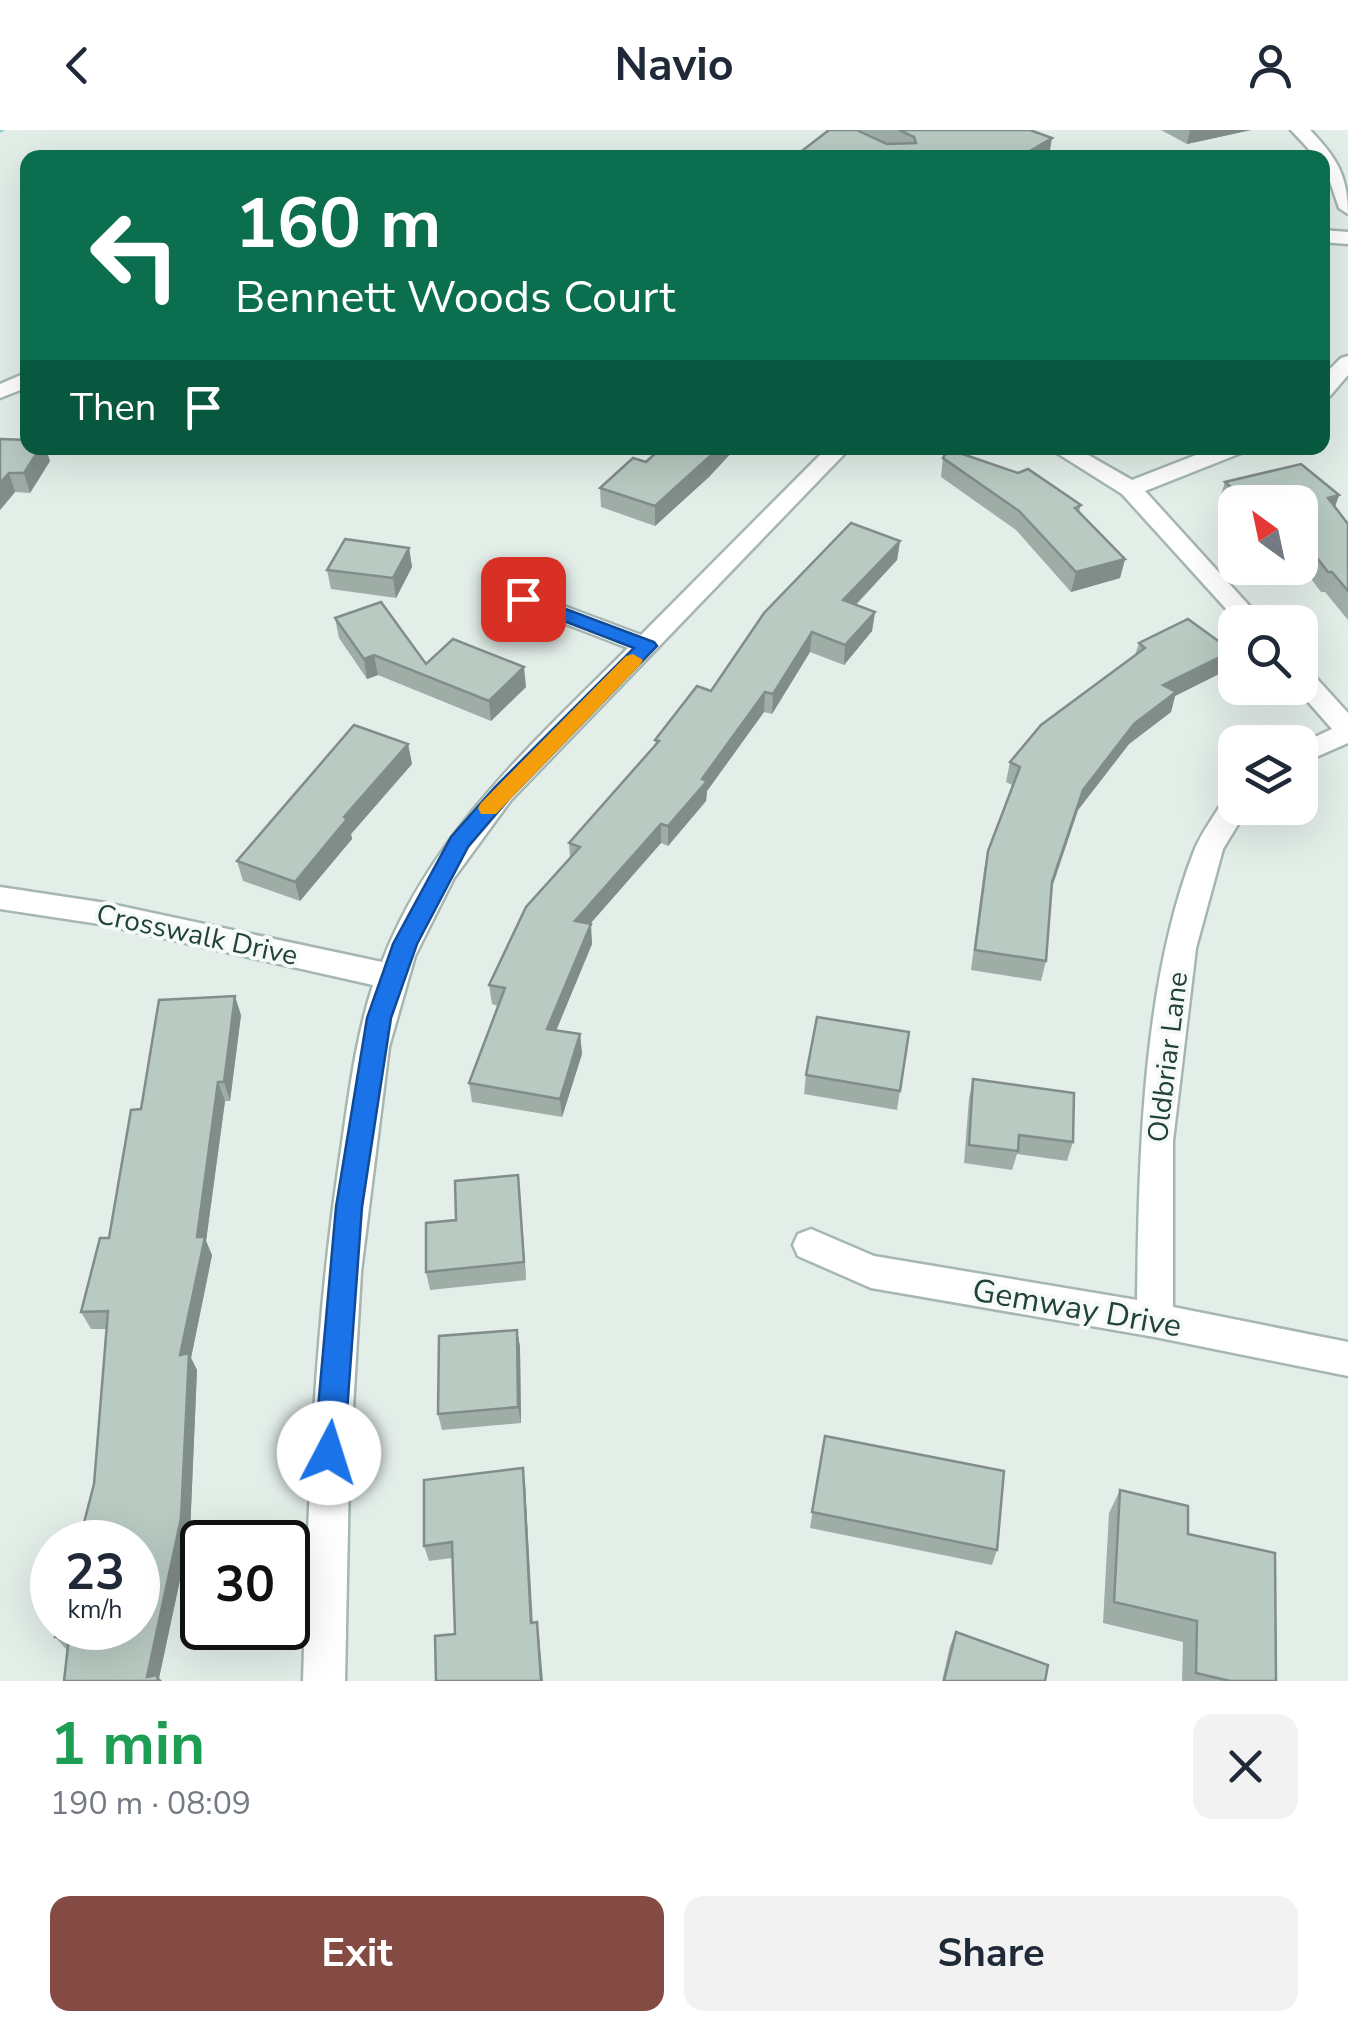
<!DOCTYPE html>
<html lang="en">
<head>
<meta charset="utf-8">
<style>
  :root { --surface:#fff; --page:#f2f2f3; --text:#1f2937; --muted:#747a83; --accent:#834b43 }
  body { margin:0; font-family:"Nunito Sans",sans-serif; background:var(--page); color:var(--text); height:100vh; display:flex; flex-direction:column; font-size:38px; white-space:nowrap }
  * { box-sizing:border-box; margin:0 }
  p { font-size:32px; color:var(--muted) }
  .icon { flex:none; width:55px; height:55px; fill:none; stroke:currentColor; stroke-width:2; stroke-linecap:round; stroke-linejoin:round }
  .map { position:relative; height:1551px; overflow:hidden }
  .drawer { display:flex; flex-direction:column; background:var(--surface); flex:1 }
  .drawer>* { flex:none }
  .hud { position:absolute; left:20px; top:20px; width:1310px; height:305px; border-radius:20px; box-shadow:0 10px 40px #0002; background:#0b6e4f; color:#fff; overflow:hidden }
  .needle { width:65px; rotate:327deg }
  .buttons { position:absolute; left:1218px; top:355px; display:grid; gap:20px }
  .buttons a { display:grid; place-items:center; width:100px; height:100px; border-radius:20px; background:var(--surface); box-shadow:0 10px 40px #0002; font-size:50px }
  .speed { position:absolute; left:30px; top:1390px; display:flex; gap:20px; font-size:50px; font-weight:700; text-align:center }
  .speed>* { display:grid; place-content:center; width:130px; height:130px; border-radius:50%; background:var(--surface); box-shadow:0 10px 40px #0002; line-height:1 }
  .speed small { font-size:25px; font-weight:400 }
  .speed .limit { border:5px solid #111; border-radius:15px; background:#fff; color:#111 }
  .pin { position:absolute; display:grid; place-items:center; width:85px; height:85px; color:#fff; margin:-42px; border-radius:20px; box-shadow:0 5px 15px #0006 }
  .me { position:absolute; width:110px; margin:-55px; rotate:5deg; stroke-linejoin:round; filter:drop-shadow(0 0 8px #0008) }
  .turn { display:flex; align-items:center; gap:35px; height:210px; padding:0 50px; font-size:45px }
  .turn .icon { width:130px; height:130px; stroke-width:2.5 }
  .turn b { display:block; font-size:70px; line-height:85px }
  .then { display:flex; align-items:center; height:95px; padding:0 50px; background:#0003; gap:20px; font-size:38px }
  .round { display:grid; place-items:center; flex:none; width:105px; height:105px; border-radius:20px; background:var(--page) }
  .headline { display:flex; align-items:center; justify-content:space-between; height:170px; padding:0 50px }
  h1 { font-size:60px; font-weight:700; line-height:75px; color:#1e9e55 }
  .button { display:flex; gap:20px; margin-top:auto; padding:20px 50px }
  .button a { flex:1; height:115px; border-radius:20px; background:var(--accent); color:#fff; font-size:40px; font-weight:700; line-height:115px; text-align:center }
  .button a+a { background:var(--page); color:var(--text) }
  header { display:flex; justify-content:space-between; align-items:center; height:130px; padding:0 50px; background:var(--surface); font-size:45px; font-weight:700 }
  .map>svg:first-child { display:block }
</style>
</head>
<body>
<header><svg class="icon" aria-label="back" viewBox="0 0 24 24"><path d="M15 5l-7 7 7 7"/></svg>Navio<svg class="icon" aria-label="person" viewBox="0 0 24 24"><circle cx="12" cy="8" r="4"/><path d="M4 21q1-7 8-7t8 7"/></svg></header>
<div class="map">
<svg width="1348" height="1551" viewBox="0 0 1348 1551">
  <rect width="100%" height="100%" fill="#e3eee9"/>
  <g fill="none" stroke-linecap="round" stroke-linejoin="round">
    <polygon fill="#87cfd8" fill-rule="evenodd" points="0,0 5,0 0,3"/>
    <g stroke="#a5b7b0" stroke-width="5">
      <g id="minor">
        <path d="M1291,0H1310C1336,27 1348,45 1348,84L1339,78L1322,28H1317Z"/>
        <polygon points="1322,100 1348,102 1348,114 1322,112"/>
        <polygon points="1348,226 1348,245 1330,266 1322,267 1322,247 1341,228"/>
        <polygon points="28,242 28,257 0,268 0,254"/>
        <path d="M827,318H850L511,670L454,748L415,826L389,917L361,1142L349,1346L345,1551H303C308,1378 314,1205 339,1034C348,974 354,913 373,855L106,795L0,779V757L106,773L382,832C431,704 533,613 628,518L514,474L511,469L514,464H532L641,505Z"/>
        <polygon points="1049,318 1076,318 1132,350 1214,318 1244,318 1241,323 1145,361 1264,492 1238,492 1122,364"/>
        <polygon points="1300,537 1309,540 1348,583 1348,613 1300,634 1300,614 1332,599 1296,558 1300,558"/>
        <path d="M1235,665V678H1248L1223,719L1196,818L1173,1011V1177L1348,1212V1246L1155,1207L871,1158L798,1126L793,1115L798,1104L811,1099L874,1126L1137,1170C1139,1028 1142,855 1194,721C1201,703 1215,685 1225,668Z"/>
      </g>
    </g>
    <use href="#minor" fill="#fff" fill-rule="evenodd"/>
  </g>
  <g fill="#9eaea7">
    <polygon points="860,0 1030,0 1049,26 1046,28 794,28 890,14"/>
    <polygon points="1161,0 1251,0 1187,14"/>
    <polygon points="0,309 50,331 30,363 15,362 0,380"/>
    <polygon points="943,328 1081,375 1079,382 1125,429 1120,448 1071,462 1016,400 941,347"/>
    <polygon points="646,332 710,346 655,396 601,377 600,358"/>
    <polygon points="1225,352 1339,365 1335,377 1348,394 1348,490 1325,462 1321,462 1300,434 1300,372 1235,372 1235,386 1219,371"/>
    <polygon points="900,411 897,430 856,475 875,482 872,501 844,535 810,522 772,584 764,582 707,661 706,671 668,716 661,713 590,794 592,814 556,900 580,904 582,924 562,987 472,972 469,953 498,876 492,874 489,855 570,728 569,713 656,615 655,610 711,561"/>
    <polygon points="409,418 412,437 396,468 331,459 327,440"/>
    <polygon points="335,488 426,534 526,557 491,591 378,545 367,549 339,508"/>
    <polygon points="1139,513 1232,521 1225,541 1175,566 1171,582 1129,614 1078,680 1052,758 1046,831 1041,851 971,840 984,740 988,721 1012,655 1006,652 1010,632 1135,525"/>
    <polygon points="408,614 412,634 351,704 352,709 300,771 243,751 237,731"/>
    <polygon points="241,885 230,971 225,971 206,1111 212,1125 191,1228 197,1240 190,1403 159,1548 162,1551 64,1551 68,1521 55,1507 94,1354 107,1199 91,1199 81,1182 109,1108 141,979"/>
    <polygon points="909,902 897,980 804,964 806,945"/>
    <polygon points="973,949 1073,1012 1067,1031 1017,1024 1012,1040 964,1033 969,968"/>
    <polygon points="520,1063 526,1150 430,1160 426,1142 456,1090"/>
    <polygon points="517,1200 520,1217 521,1293 442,1300 438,1284"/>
    <polygon points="825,1306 997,1420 992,1435 810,1398"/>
    <polygon points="523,1338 525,1354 533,1493 537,1492 539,1506 455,1504 452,1428 429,1431 424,1416"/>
    <polygon points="1120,1360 1188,1404 1276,1551 1182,1551 1183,1512 1103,1493 1109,1383"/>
    <polygon points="956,1502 1045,1551 942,1551 950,1516"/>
  </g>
  <g fill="#818d88">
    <polygon points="1190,0 1251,0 1187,14"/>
    <polygon points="1052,8 1049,26 1046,28 1018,28"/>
    <polygon points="40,318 46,318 50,331 30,363 24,343"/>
    <polygon points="719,318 736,318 710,346 655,396 655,376"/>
    <polygon points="9,343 15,362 0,380 0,353"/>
    <polygon points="1339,365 1332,385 1328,368"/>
    <polygon points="900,411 897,430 841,490 843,470"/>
    <polygon points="409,418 412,437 396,468 393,448"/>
    <polygon points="1125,429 1120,448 1071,462 1076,442"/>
    <polygon points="875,482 872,501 844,535 845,515"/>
    <polygon points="812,502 810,522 772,584 773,564"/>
    <polygon points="1232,521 1225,541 1175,566 1171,582 1129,614 1078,680 1047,771 1052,752 1083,660 1163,555"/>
    <polygon points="374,525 378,545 367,549 364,529"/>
    <polygon points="524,537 526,557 491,591 489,571"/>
    <polygon points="765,562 764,582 707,661 706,671 668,716 668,696"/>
    <polygon points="408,614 412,634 351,704 352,709 300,771 295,752 344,687"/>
    <polygon points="661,694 661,713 576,810 575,791"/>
    <polygon points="591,794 592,814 549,918 547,899"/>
    <polygon points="235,866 241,885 230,971 224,952"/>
    <polygon points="580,904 582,924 562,987 560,969"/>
    <polygon points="218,952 225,971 206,1111 212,1125 191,1228 197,1240 190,1403 159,1548 162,1551 150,1551 147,1547 180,1225"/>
    <polygon points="518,1045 520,1063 526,1150 524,1132"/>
    <polygon points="517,1200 520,1217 521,1293 518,1277"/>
    <polygon points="523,1338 525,1354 533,1507 531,1493"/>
    <polygon points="537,1492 539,1506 543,1551 541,1551"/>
  </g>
  <g fill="#b8cac2" stroke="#818d88" stroke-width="2.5">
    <polygon points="829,0 857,0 887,14 916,13 914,7 899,0 1030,0 1052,8 1018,28 794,27"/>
    <polygon points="0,309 28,310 28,318 40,318 24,343 9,343 0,353"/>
    <polygon points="661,318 719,318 655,376 600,358 633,328 646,332"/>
    <polygon points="948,319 1018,343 1028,339 1081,375 1075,378 1125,429 1076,442 1019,381 943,328"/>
    <polygon points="1301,334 1339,365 1328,368 1348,394 1348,461 1332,442 1328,442 1300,406 1300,372 1248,372 1225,352"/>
    <polygon points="851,393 900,411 843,470 875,482 845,515 812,502 773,564 765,562 702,649 707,651 668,696 661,694 575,791 591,794 547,899 580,904 560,969 469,953 505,858 489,855 526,777 580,717 569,713 659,611 655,610 697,556 711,561 764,483"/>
    <polygon points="345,409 409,418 393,448 327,440"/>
    <polygon points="381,472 426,534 453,509 524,537 489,571 374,525 364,529 335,488"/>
    <polygon points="1188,489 1232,521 1163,555 1176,562 1134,594 1083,660 1052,752 1046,831 975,820 988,721 1020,637 1010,632 1041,595 1145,518 1139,513"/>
    <polygon points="354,595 408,614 344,687 347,689 295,752 237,731"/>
    <polygon points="235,866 224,952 218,952 197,1107 205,1107 180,1225 189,1223 181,1388 147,1547 158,1545 157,1551 64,1551 69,1507 55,1507 57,1498 138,1498 138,1412 79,1412 94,1354 108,1181 81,1182 100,1108 109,1108 131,980 141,979 159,870"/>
    <polygon points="817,887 909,902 900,961 806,945"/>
    <polygon points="973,949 1074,963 1073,1012 1019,1005 1018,1021 969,1015"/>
    <polygon points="518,1045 524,1132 426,1142 426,1093 456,1090 455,1051"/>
    <polygon points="517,1200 518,1277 438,1284 439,1206"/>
    <polygon points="825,1306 1004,1341 997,1420 812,1382"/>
    <polygon points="523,1338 531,1493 537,1492 541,1551 436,1551 435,1506 455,1504 452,1412 424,1416 424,1350"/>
    <polygon points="1120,1360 1188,1376 1188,1404 1275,1423 1276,1551 1230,1551 1196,1543 1197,1491 1114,1472"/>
    <polygon points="956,1502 1048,1535 1045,1551 944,1551"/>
  </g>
  <polygon fill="#1a73e8" stroke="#114b97" stroke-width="2.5" points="523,463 654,512 657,516 509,669 468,717 417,814 391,888 362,1077 344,1323 339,1333 329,1338 318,1333 314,1323 336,1077 367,888 393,814 451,707 494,658 634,518 517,473 514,469"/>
  <polygon fill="#f59e0b" points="633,524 643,530 640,535 496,684 481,684 478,678 481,673 626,526"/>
  <g text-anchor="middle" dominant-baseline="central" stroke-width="8" stroke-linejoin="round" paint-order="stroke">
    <g font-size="28" fill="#214238" stroke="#f5faf7">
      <text transform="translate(197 805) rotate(12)">Crosswalk Drive</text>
      <text transform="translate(1168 927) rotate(-83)">Oldbriar Lane</text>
    </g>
    <g font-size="32" fill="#214238" stroke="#f5faf7">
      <text transform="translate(1077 1178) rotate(10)">Gemway Drive</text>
    </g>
  </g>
</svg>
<div class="buttons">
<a><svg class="needle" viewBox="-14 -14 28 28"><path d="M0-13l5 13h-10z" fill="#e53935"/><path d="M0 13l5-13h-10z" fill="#747a83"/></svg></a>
<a><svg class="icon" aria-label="search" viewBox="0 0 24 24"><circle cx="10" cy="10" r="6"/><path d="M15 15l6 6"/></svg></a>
<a><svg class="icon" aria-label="layers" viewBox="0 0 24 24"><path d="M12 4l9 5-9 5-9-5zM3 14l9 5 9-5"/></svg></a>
</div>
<div class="speed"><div>23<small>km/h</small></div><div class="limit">30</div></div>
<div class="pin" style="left:523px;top:469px;background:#d93025"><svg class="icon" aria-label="arrive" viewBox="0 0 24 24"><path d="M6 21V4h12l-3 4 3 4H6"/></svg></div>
<svg class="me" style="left:329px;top:1323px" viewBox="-20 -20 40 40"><circle r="19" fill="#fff"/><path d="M0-13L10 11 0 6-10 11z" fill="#1a73e8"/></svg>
<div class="hud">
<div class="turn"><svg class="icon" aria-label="left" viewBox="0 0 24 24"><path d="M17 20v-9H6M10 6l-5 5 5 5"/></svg><div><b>160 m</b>Bennett Woods Court</div></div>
<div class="then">Then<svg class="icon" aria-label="arrive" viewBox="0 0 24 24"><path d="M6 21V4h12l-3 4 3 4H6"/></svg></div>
</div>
</div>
<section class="drawer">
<div class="headline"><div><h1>1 min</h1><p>190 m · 08:09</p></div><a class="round"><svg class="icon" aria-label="close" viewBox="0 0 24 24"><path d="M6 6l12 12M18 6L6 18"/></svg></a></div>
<div class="button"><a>Exit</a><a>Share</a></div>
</section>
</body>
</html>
